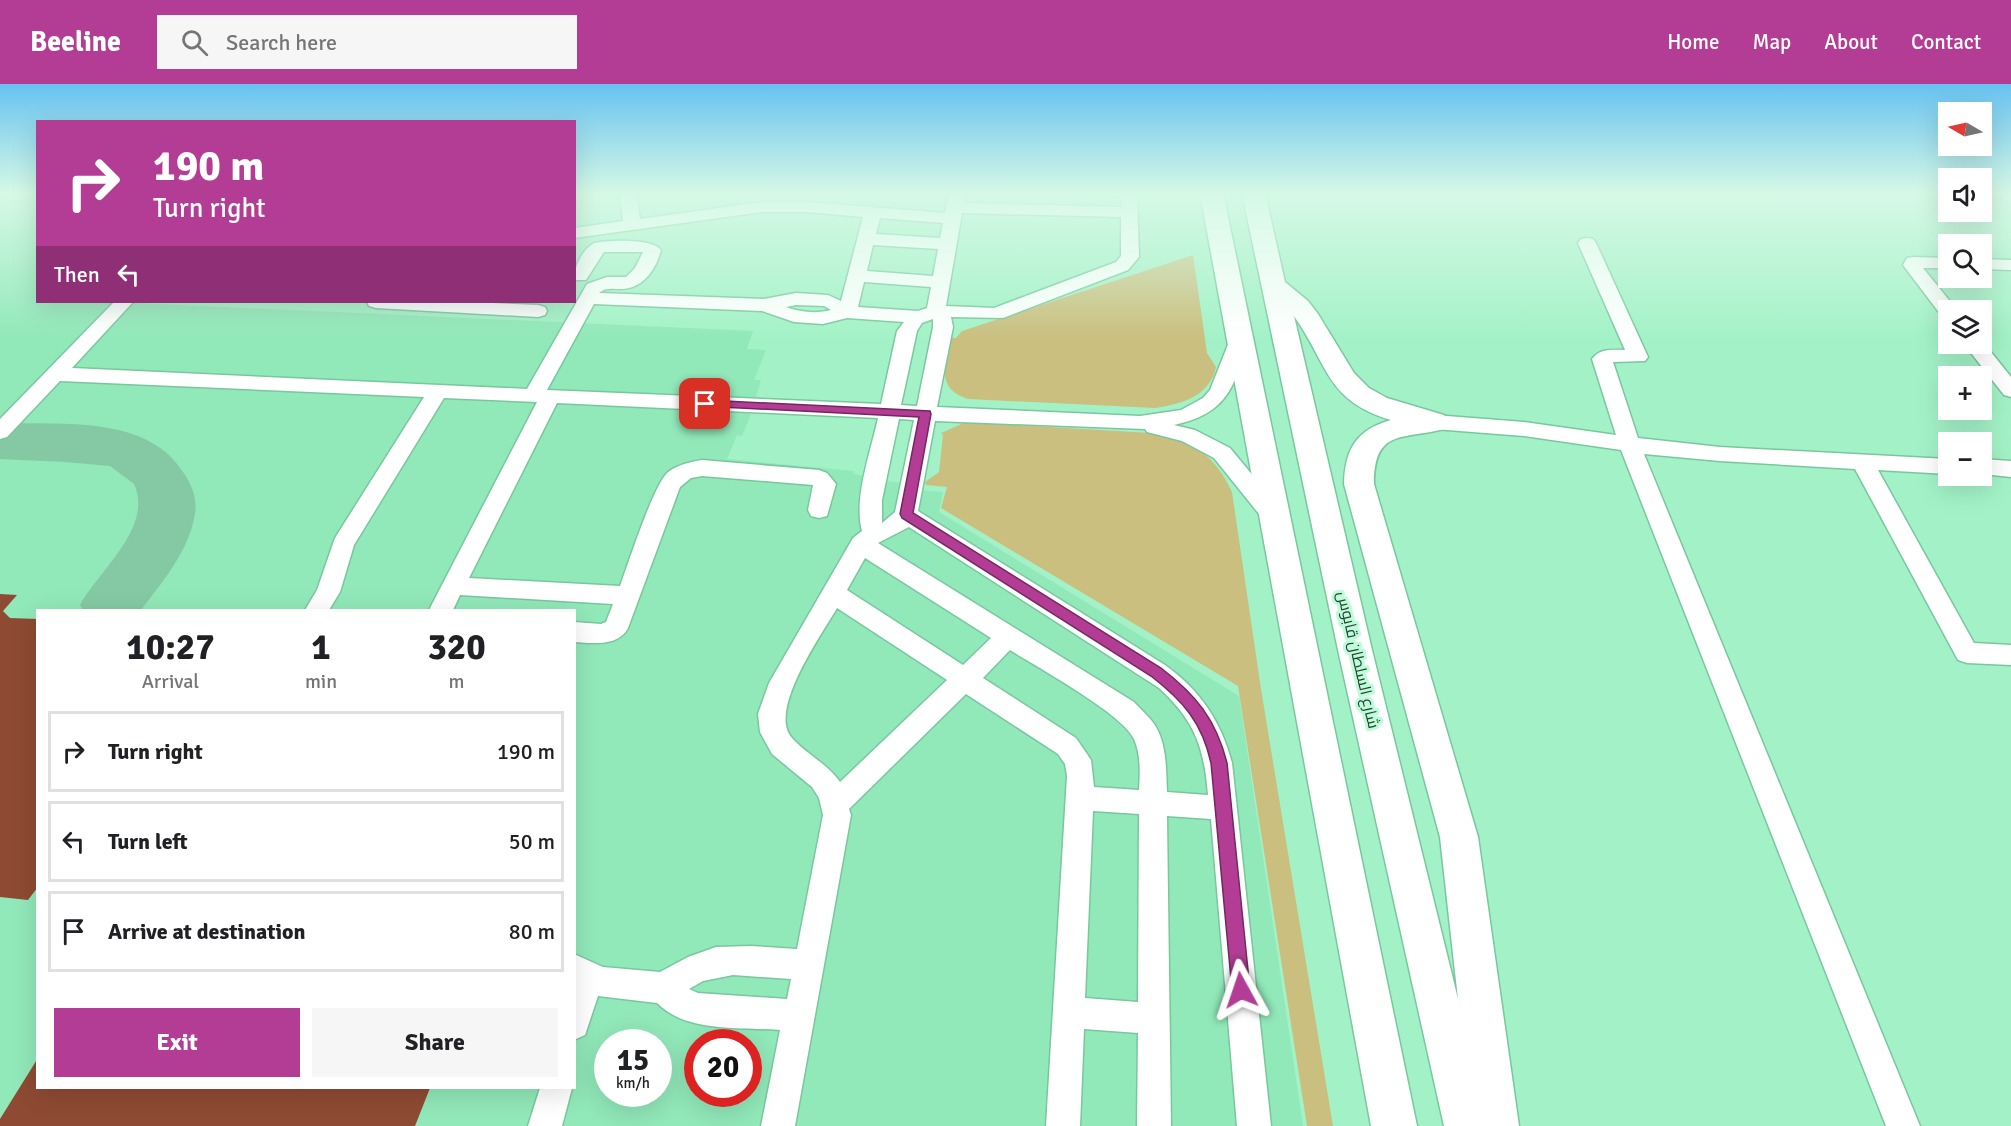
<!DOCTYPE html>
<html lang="en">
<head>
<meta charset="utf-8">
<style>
  :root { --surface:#fff; --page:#f6f6f6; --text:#202124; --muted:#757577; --line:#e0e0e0; --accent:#b33d94 }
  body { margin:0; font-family:Signika,Cairo,sans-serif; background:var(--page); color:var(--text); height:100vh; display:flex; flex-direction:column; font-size:22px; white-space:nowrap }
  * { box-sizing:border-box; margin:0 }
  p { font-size:20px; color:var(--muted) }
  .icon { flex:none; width:33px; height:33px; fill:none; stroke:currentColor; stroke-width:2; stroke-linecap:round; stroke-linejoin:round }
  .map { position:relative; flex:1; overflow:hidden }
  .side { position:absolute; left:36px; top:525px; width:540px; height:480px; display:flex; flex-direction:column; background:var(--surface); border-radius:0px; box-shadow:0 6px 24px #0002 }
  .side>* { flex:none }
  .guide { position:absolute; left:36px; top:36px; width:540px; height:183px; border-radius:0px; box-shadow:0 6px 24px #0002; background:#b33d94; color:#fff; overflow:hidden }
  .needle { width:39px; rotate:279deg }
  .tools { position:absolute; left:1938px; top:18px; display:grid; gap:12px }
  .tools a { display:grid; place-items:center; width:54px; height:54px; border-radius:0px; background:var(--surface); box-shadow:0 6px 24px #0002; font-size:30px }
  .speed { position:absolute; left:594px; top:945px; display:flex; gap:12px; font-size:30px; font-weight:700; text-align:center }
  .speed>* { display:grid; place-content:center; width:78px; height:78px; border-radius:50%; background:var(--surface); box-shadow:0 6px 24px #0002; line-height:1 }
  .speed small { font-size:15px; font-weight:400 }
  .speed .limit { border:9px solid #d22; background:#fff; color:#111 }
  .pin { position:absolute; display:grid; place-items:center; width:51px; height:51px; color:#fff; margin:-26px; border-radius:12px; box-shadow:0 3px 9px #0006 }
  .me { position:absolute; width:66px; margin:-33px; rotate:355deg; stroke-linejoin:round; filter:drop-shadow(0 0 4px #0008) }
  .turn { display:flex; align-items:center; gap:21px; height:126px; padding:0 18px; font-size:27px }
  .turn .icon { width:78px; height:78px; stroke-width:2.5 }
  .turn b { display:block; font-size:42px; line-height:51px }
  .then { display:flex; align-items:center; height:57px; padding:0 18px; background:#0003; gap:12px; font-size:22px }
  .eta { display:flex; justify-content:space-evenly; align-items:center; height:102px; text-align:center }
  .eta b { font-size:36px; font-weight:800; line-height:42px }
  .cta { display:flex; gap:12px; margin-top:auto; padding:12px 18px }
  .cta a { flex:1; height:69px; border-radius:0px; background:var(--accent); color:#fff; font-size:24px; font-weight:800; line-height:69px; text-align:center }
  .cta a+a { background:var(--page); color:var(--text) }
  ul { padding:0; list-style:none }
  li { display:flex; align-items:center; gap:18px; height:81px; margin:0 12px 9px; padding:0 6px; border:3px solid var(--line); border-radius:0px }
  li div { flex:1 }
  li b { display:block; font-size:22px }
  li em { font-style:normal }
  header { display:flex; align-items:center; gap:36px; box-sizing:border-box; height:84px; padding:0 30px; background:var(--accent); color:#fff }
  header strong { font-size:28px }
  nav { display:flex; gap:33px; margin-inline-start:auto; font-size:21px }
  .search { width:420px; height:54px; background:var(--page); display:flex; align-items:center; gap:15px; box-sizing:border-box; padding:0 21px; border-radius:0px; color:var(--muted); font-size:22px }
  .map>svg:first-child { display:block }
</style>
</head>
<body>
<header>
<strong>Beeline</strong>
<div class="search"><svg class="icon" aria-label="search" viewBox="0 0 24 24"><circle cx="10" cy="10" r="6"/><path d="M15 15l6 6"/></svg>Search here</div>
<nav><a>Home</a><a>Map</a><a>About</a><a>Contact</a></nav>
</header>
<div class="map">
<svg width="2011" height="1042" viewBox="0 0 2011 1042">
  <rect width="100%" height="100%" fill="#a3f2c7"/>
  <path fill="#91e8b9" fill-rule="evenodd" d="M0,109H37L38,218H138L137,219L753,247L747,265L766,266L754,296H761L755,316H751L747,330H751L742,352L737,351L727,375L854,387L853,390L863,391L860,407L880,409L884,397L903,399L919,406L943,408L939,428L1239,612L1303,1042H0ZM38,526H574V1004H38ZM608,958H658V1010H608ZM698,958H748V1010H698Z"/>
  <g fill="#cabf7f">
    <path d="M1193,171L1207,269L1216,283C1210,312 1182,320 1155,324L968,315C935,304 946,282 949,254H956L962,247Z"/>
    <path d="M966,338L1151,349C1192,357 1214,369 1232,408L1261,605L1333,1042H1307L1238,602L941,424L947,403L926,401L925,398L939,388L943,351L941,349Z"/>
  </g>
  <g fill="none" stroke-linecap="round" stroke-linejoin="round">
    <path fill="#85c9a4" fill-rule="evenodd" d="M0,339C62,341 149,330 185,391C194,405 198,419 194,435C187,469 161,500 141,526H83L80,521C99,486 154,443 134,400L110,382L65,378L0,375Z"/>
  </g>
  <g fill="#8e4a33">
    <polygon points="0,510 17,511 3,527 10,534 38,535 38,803 28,816 0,813"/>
    <polygon points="38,974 38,1004 430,1004 415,1042 0,1042 0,1035"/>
  </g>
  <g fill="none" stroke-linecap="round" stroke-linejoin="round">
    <g stroke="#79c79e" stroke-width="3">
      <g id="minor">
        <path d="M620,109H636L640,135L762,118H807L945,129L949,109H965L964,119L1121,123V109H1137L1139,173L1128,186L1003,234L951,233L953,243L937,323L1140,332L1181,326L1203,314L1210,306L1233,248H1247L1250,252C1234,301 1230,329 1174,341L1195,346L1230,364L1283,428L1286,434L1283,440L1275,442L1267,440L1214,374L1182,357L1147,348L1145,345L935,337L918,427L1165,581C1200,606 1221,637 1232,679L1271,1042H1237L1211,735L1167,732L1171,1042H1137L1138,949L1084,945L1080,1042H1046L1067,692L1065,680L1058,670L966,610L849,725L851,731L795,1042H761L780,946C742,943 686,949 657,919L598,912L585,951L574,956V870L603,883L660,888L688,873L716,863L751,862L797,865L823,731L819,714L812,703L772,670L760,648L758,630L769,599L853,454L862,447C853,415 871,367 878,334L557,319L469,494L620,502C629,478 652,405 667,389C676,381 690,378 702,376L819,386L827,389L836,400L827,432L819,434L811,432L808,426L813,401L702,392L691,394L680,403L628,544C618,563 593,559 574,558V538L601,540L606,538L613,520L460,511L453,526H429L537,318L444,314L354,461L340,508L329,526H305L317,506L335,454L424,313L60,297L7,353L0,355V335L114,218H133L72,284L527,305L587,200L607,193H626L635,184L643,168H604L586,196H574C574,183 582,166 594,159C608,156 652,154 661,166C656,185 644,204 622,205C613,205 606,203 599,209L764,215L796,209L828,211L841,217L863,133L807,128H762L574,154V144L623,137ZM962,129L1121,133V172L1116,178L994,224L946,222ZM880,134L943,139L940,154L876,150ZM873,161L938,165L933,192L867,187ZM864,198L931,203L927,224L918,227L858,223ZM594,220L762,227L794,238L823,240L847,234L904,238L897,247L881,320L547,306ZM796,221L824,222L831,226C816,230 800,228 786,223ZM933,235V243L917,322L901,321L917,247L922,239ZM899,335L914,336L895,428L882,439V416ZM909,443L1159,604C1195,637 1204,663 1208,711L1167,708C1166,687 1167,662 1156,643C1151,634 1141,626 1134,618L878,459ZM865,474L991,554L963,581L847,506ZM837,524L947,596L840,698C827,679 807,671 792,654C767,627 822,550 837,524ZM1010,566C1037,583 1123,630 1134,655C1141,671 1140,689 1139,706L1094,703L1091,676L1076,654L983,594ZM1093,727L1139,730L1138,918L1085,914ZM733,891L791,895L787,915L698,909L689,905L703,897Z"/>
        <path d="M1587,154L1593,155L1596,159L1648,273L1645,277L1613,278L1638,354L1720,363L1948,375V390L1878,386L1974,559L2011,561V581L1967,579L1958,576L1855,385L1720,377L1644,370L1920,1042H1886L1621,366L1524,352L1434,345L1427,343L1424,338L1427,333L1434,331L1524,338L1616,351L1592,275C1600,264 1613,266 1625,266L1578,159L1581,155Z"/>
        <polygon points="1913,173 1948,174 1948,184 1923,184 1957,226 1948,226 1948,233 1941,231 1903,181 1907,174"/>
        <polygon points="1982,175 2011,176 2011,186 1982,185"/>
        <polygon points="367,218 469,218 538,221 545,223 547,227 545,231 538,233 376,224 369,222"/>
        <polygon points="1982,257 2011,293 2011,313 2004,311 1964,260 1982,260"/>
        <polygon points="1982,375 2011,377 2011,393 1982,390"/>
        <polygon points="540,1004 572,1004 562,1042 528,1042"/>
      </g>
    </g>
    <g stroke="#79c79e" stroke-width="3">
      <g id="highway">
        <polygon points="1200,109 1223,109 1417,1042 1371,1042"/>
        <path d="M1242,109H1265L1285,198L1308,217L1318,230L1354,289L1369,304L1387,314L1444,331L1448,338L1444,345C1403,356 1374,344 1374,400L1478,753L1519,1042H1444L1338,566ZM1294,232C1328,280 1326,317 1391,336C1356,346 1345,365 1344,400L1440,753L1458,915L1372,566Z"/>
      </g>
    </g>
    <use href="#minor" fill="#fff" fill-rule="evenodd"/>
    <use href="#highway" fill="#fff" fill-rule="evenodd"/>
  </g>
  <linearGradient id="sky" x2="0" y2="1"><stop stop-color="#67c2f1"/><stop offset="0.43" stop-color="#d6f9e6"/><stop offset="1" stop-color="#d6f9e6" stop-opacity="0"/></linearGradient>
  <rect width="2011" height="255" fill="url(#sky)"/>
  <path fill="#b33d94" stroke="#742860" stroke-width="1.5" d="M705,316L930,327L931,330L913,429L1161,584C1196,611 1216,635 1227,679L1250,906L1247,912L1241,914L1235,912L1232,906L1211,679C1202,638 1183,617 1151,592L902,434L900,430L919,333L701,322V317Z"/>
  <g text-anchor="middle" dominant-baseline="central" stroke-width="6" stroke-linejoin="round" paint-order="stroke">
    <g font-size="16" fill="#234332" stroke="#befcd9">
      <text transform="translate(1358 576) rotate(77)">شارع السلطان قابوس</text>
    </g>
  </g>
</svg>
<div class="tools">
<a><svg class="needle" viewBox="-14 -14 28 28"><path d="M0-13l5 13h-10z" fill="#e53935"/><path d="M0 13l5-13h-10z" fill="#757577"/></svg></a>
<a><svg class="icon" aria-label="sound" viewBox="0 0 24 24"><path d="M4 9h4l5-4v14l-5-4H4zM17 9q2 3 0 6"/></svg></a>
<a><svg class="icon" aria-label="search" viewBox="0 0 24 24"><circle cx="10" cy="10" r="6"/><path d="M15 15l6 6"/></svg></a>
<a><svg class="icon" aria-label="layers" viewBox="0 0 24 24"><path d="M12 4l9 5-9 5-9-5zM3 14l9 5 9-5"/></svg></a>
<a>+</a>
<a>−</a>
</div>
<div class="speed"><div>15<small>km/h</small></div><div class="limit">20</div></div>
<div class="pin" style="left:705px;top:320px;background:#d93025"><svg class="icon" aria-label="arrive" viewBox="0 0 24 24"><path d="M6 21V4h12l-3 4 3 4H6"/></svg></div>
<svg class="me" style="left:1241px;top:906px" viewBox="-20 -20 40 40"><path d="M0-17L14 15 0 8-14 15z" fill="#b33d94" stroke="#fff" stroke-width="4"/></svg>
<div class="guide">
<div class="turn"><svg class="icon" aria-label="right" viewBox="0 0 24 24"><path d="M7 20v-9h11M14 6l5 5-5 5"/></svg><div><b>190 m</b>Turn right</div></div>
<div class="then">Then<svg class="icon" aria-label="left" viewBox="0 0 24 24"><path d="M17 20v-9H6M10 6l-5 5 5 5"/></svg></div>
</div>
<section class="side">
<div class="eta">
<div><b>10:27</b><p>Arrival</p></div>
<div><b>1</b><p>min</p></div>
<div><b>320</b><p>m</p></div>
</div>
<ul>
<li><svg class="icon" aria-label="right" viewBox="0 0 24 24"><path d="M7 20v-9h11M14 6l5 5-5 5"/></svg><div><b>Turn right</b></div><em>190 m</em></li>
<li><svg class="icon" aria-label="left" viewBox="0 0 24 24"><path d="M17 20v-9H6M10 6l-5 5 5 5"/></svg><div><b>Turn left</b></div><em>50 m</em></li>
<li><svg class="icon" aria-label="arrive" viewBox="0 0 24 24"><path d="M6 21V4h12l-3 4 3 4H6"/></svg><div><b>Arrive at destination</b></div><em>80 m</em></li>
</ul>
<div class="cta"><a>Exit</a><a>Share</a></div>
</section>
</div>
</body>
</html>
